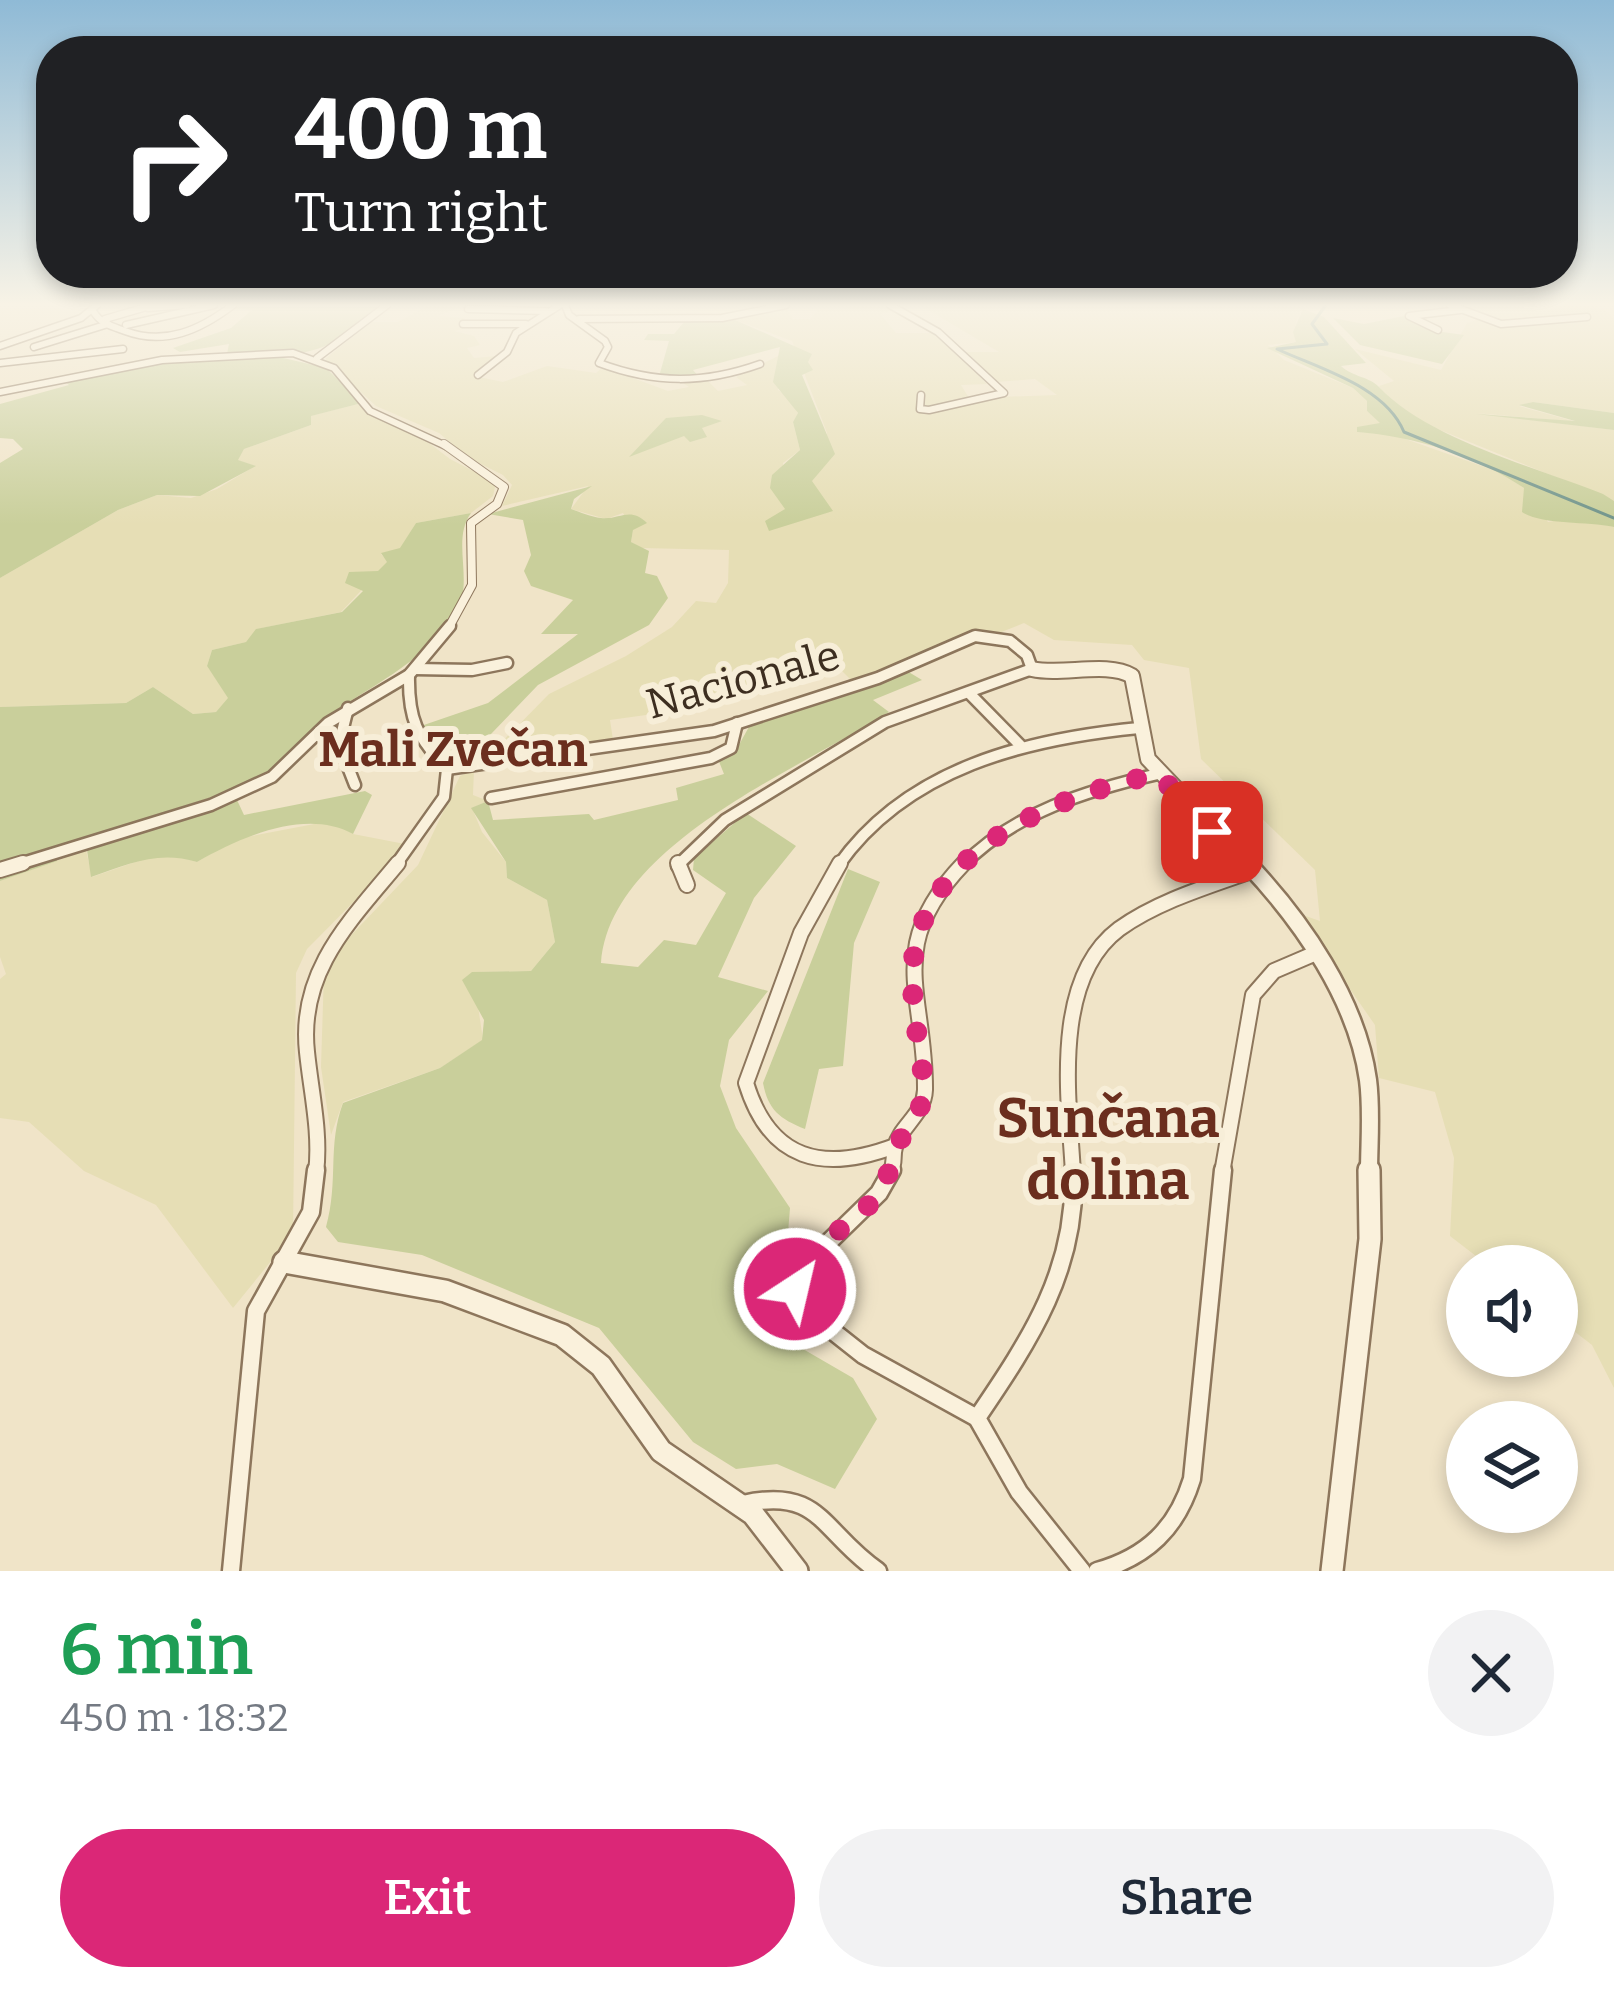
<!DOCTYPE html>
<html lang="en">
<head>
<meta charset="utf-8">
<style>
  :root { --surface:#fff; --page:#f2f2f3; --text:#1f2937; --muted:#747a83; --accent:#db2777 }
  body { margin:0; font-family:Bitter,serif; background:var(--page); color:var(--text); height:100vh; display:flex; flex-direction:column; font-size:45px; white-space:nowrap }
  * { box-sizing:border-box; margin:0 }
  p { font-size:39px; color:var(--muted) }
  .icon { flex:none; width:66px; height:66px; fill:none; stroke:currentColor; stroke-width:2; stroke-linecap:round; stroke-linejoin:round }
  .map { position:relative; height:1571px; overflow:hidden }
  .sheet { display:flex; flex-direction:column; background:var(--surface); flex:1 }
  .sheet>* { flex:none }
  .guide { position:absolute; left:36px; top:36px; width:1542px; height:252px; border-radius:48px; box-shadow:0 6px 18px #0003; background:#202124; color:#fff; overflow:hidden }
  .tools { position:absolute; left:1446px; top:1245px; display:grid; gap:24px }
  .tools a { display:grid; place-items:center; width:132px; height:132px; border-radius:50%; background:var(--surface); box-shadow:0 6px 18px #0003; font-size:60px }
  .pin { position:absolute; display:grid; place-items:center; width:102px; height:102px; color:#fff; margin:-51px; border-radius:24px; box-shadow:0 6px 18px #0006 }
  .me { position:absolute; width:132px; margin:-66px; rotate:35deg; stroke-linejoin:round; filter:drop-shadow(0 0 9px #0008) }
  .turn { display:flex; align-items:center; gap:42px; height:252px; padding:0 60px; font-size:54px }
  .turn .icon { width:156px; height:156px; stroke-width:2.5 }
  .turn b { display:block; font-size:84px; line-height:102px }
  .round { display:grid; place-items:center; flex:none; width:126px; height:126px; border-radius:63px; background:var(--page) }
  .head { display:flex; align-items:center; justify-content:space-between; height:204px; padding:0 60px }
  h1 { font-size:72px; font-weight:600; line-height:90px; color:#1e9e55 }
  .action { display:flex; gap:24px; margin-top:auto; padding:24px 60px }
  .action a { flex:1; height:138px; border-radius:72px; background:var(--accent); color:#fff; font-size:48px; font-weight:600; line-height:138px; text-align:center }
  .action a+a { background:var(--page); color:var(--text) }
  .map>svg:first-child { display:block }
</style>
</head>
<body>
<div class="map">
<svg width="1614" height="1571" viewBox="0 0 1614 1571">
  <rect width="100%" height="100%" fill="#f0e4c8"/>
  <g fill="#e6deb5">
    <polygon points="429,305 466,305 438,316 465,318 463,329 454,331 474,336 480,345 467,348 474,358 497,356 474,376 503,382 547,366 596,373 603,367 668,391 689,387 683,383 708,381 718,391 747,385 736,377 780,355 778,390 790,397 798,414 793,422 800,450 783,463 785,509 779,517 832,511 811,481 822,465 827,433 792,341 733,319 786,308 793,319 810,319 817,310 884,305 896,310 880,314 896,333 934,333 987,384 961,385 969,398 1057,395 1035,379 997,382 964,352 999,352 920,305 1297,305 1303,309 1296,321 1297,342 1268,345 1284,360 1353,388 1368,402 1367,411 1381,423 1357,432 1394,435 1499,472 1524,488 1548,522 1570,518 1614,527 1614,1388 1592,1345 1557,1318 1557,1266 1489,1266 1450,1236 1454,1158 1435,1092 1379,1078 1375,1025 1297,913 1320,921 1315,870 1201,759 1189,668 1144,660 1132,645 1054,640 1024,623 999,633 966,633 853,682 834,663 735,698 724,690 685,702 689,709 610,720 613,740 484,760 549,694 626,656 672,627 696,601 716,603 728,583 729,550 641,548 631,542 633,530 623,513 606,519 571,509 588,486 502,506 512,485 503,475 469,458 439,433 376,406 325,359 371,322 398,322"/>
    <polygon points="1498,305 1586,305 1607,311 1614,320 1614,413 1533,402 1519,406 1577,422 1476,413 1614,430 1614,501 1418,421 1384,395 1379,386 1394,381 1355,349 1441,370 1467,323 1479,319 1463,308"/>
    <polygon points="362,403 370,415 412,430 450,459 489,479 495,487 493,496 471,513 416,523 400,549 381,554 388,562 341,612 257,629 246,642 212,650 207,666 229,698 216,712 193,714 153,687 126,703 0,707 0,578 118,510 157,495 191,498 217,489 255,466 237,460 244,449 311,425 310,416"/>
    <polygon points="474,770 473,795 488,801 472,808 482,832 506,862 507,878 547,900 555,942 531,971 473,972 483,1040 440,1068 343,1102 331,1135 321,1067 324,972 338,949 418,865 460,776"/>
    <polygon points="330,821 353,834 410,845 307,949 296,973 293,1234 233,1308 156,1205 84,1171 29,1122 0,1118 0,979 6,974 0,957 0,881 86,850 92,877 144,859 174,855 197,862 236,839"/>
  </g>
  <g fill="#c9cf9b">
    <path d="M236,305H380C321,362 304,354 227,354L229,344L180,352L173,348L231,328L252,310L232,309Z"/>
    <path d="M1303,309L1324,317L1366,363L1341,366C1353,377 1370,377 1379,387C1428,439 1535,467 1603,494L1614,501V527C1586,521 1542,525 1522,512L1524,488C1476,456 1414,436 1357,432V427L1380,423L1367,411V401L1353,388L1267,348L1296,342L1293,332Z"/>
    <polygon points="1404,316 1436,331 1464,335 1442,364 1360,345 1333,318 1364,324"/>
    <polygon points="733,319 812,354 808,362 813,370 802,375 835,454 812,481 833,511 769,531 765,521 785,509 770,488 772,475 800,450 793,422 798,413 773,382 780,347 693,370 701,379 658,380 669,341 644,340 648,334 674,334 684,322"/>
    <path d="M275,356L326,368L362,403L311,416V425L244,449L238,460L256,466L200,496L157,495L118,510L0,578V463L23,449L13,439L0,438V404L69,385L64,381C130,357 205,358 275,356Z"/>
    <polygon points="1533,402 1614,413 1614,430 1476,414 1575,421 1519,405"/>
    <polygon points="702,415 722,421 702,428 707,437 690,442 684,436 629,457 666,418"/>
    <path d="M592,486L574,499L571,509C580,512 591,517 601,518C620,520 630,506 647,523L633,530L631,542L649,551L645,573L657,576L668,598L649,625L538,685L466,760H446L418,727L488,703L578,634H541L573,600L531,586L524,571L531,555L523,520L488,514Z"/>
    <path d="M471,513C451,540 474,581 457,611C431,656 376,684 335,711C304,732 282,764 251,785L56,846L57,861L0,881V707L126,703L153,687L193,714L216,712L228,698L207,666L212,650L246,642L256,629L342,612L363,591L345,583L349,572L378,571L387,562L381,553L400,548L416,523Z"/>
    <path d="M907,671L922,680L873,700L889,712C799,770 610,844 601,963L638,967L664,940L696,945L726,893L693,870L694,858L746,813L796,846L754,898L718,977L768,991L729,1040L720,1086L736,1128L790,1208L787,1245L763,1250L734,1279L736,1301L784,1338L853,1378L877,1419L835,1489L777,1464L736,1469L693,1442L599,1328L422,1255L338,1242L326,1227C339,1180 327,1146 343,1103L440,1068L482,1040L484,1020L462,980L472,972L531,971L555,942L547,900L507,878L506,862L471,808L488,801L493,820L589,814L594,820L678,800L676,788L724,774L718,759L735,752L750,725Z"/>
    <path d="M365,791L372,795L353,834C306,808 240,837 197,862C158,850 128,864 91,877L87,850L237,800L244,815Z"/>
    <path d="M848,869L880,882L854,943L843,1066L819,1069L805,1129C780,1119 768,1110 763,1083Z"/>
  </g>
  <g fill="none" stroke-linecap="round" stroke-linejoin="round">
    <path stroke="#6f938a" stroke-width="3" d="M1326,305L1312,324L1327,344L1277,349C1320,369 1385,386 1404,432L1614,518"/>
    <g stroke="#8d765c" stroke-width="9">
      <g id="minor-far4">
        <path d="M565,305L569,315L605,341L608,347L599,363C655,384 704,384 760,364"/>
        <polyline points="890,305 938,332 1004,393 929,410 920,409 921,395"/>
        <polyline points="1450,305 1501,324 1587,317"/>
        <polyline points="148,308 187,305"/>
        <polyline points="468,309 546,311"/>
        <path d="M93,311C101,324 111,326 125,331C165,346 200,330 233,305"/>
        <polyline points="105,319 153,305"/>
        <polyline points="579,319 722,318 786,305"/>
        <polyline points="463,324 526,324"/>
        <polyline points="126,325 214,305"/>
        <polyline points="1438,330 1409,316 1460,310"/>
        <polyline points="0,346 81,318 97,305"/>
        <polyline points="34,347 108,324"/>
        <polyline points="317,358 387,305"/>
        <polyline points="0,363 123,349"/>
        <polyline points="478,375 507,352 516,333 560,305"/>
        <polyline points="0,392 162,360 293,353 334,368 370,411 448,447"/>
      </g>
    </g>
    <g stroke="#8d765c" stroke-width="10">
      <polyline id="minor-far3" points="444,444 504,487 497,504 471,523 472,585 448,629"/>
    </g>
    <g stroke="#8d765c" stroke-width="15">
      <g id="minor-far2">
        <polyline points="415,669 472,670 507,663"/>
        <path d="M409,675C408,719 417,737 447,769"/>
        <polyline points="969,693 1020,745"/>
        <polyline points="348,708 339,744 355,785"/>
        <polyline points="447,769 714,731 878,678 975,636 1010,641 1027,655 1032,669 885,722 725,820 677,866"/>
        <polyline points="491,798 711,758 731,748 737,723"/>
        <polyline points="13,866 211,805 272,777 328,723 409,675 450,626"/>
        <polyline points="395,866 444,797 447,769"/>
        <path d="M838,866C907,768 1026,739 1139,728"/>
        <path d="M962,866C1013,813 1088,790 1158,774"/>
      </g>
    </g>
    <g stroke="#8d765c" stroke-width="18">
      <g id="minor-far1">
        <polyline points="678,863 687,885"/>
        <path d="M840,863L801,933L746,1083C770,1161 823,1173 895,1146"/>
        <polyline points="0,870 23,863"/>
        <path d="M316,1173C321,1133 311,1092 307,1052C298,971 351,920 398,863"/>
        <path d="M890,1173C896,1162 892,1158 895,1147C900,1126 924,1115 925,1090C926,994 883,947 964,863"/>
        <path d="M1073,1173C1069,1100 1051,980 1119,929C1158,901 1209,886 1254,870"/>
        <polyline points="1222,1173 1253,995 1274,971 1316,953"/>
      </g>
    </g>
    <g stroke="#8d765c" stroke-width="21">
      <g id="minor">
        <polyline points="892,1170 879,1193 797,1273 801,1306 863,1355 977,1418"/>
        <path d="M1073,1170C1078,1268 1030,1340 977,1418L1019,1492L1082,1571"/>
        <path d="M743,1504C821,1486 822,1533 878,1571"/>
        <polyline points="231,1571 256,1311 311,1212 316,1170"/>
        <path d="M1097,1571C1147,1557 1177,1528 1192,1479L1223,1170"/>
      </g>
    </g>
    <g stroke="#8d765c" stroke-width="18">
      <path id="tertiary-far2" d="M1032,669C1062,676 1107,661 1132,676L1148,759L1250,866"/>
    </g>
    <g stroke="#8d765c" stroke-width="21">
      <path id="tertiary-far1" d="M1247,863C1302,921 1357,1000 1368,1080C1372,1110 1369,1143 1369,1173"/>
    </g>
    <g stroke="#8d765c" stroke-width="26">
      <g id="tertiary">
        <polyline points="284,1262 445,1291 562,1335 601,1366 661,1451 753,1514 797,1571"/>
        <polyline points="1332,1571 1370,1239 1369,1170"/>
      </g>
    </g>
    <use href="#minor-far4" stroke="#faf1dc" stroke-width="6"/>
    <use href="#minor-far3" stroke="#faf1dc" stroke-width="8"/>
    <use href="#minor-far2" stroke="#faf1dc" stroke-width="10"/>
    <use href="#minor-far1" stroke="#faf1dc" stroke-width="14"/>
    <use href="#minor" stroke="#faf1dc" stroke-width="16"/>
    <use href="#tertiary-far2" stroke="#faf1dc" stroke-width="14"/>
    <use href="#tertiary-far1" stroke="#faf1dc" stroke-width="16"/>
    <use href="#tertiary" stroke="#faf1dc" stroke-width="21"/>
  </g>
  <linearGradient id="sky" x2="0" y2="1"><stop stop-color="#8fbad6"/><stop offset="0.58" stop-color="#f8f3e6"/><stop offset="1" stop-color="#f8f3e6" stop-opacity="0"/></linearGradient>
  <rect width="1614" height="525" fill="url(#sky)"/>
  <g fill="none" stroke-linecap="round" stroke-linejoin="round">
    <path stroke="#db2777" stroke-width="21" stroke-dasharray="0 37.8" d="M795,1289C802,1245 855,1227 880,1192C891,1176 890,1156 899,1142C909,1125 920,1113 925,1093C921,1049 908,999 914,955C931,844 1063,794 1158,774L1212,832"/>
  </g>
  <g text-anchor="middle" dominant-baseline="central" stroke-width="12" stroke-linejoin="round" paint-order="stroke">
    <g font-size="42" fill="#3d2e20" stroke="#f7eed8">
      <text transform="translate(743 680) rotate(-15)">Nacionale</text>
    </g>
    <g font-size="48" font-weight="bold" fill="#6b2e1e" stroke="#f7eed8">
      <text x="453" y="750">Mali Zvečan</text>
    </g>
    <g font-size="54" font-weight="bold" fill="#6b2e1e" stroke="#f7eed8">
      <text x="1108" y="1119">Sunčana<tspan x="1108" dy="62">dolina</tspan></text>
    </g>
  </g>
</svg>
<div class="tools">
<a><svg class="icon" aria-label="sound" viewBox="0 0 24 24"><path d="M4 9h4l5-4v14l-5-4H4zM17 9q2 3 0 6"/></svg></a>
<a><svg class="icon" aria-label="layers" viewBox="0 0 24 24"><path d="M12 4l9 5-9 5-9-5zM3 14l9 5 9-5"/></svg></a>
</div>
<div class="pin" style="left:1212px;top:832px;background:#d93025"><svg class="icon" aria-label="arrive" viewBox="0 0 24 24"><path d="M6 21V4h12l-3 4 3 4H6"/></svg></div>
<svg class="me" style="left:795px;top:1289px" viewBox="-20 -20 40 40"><circle r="17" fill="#db2777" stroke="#fff" stroke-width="3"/><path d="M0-11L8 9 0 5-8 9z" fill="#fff"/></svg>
<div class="guide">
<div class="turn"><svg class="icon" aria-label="right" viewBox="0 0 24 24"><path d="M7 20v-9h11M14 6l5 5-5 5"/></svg><div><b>400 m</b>Turn right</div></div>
</div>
</div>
<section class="sheet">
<div class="head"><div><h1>6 min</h1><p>450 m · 18:32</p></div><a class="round"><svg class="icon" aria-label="close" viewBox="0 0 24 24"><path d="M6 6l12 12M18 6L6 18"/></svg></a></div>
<div class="action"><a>Exit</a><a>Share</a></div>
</section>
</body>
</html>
